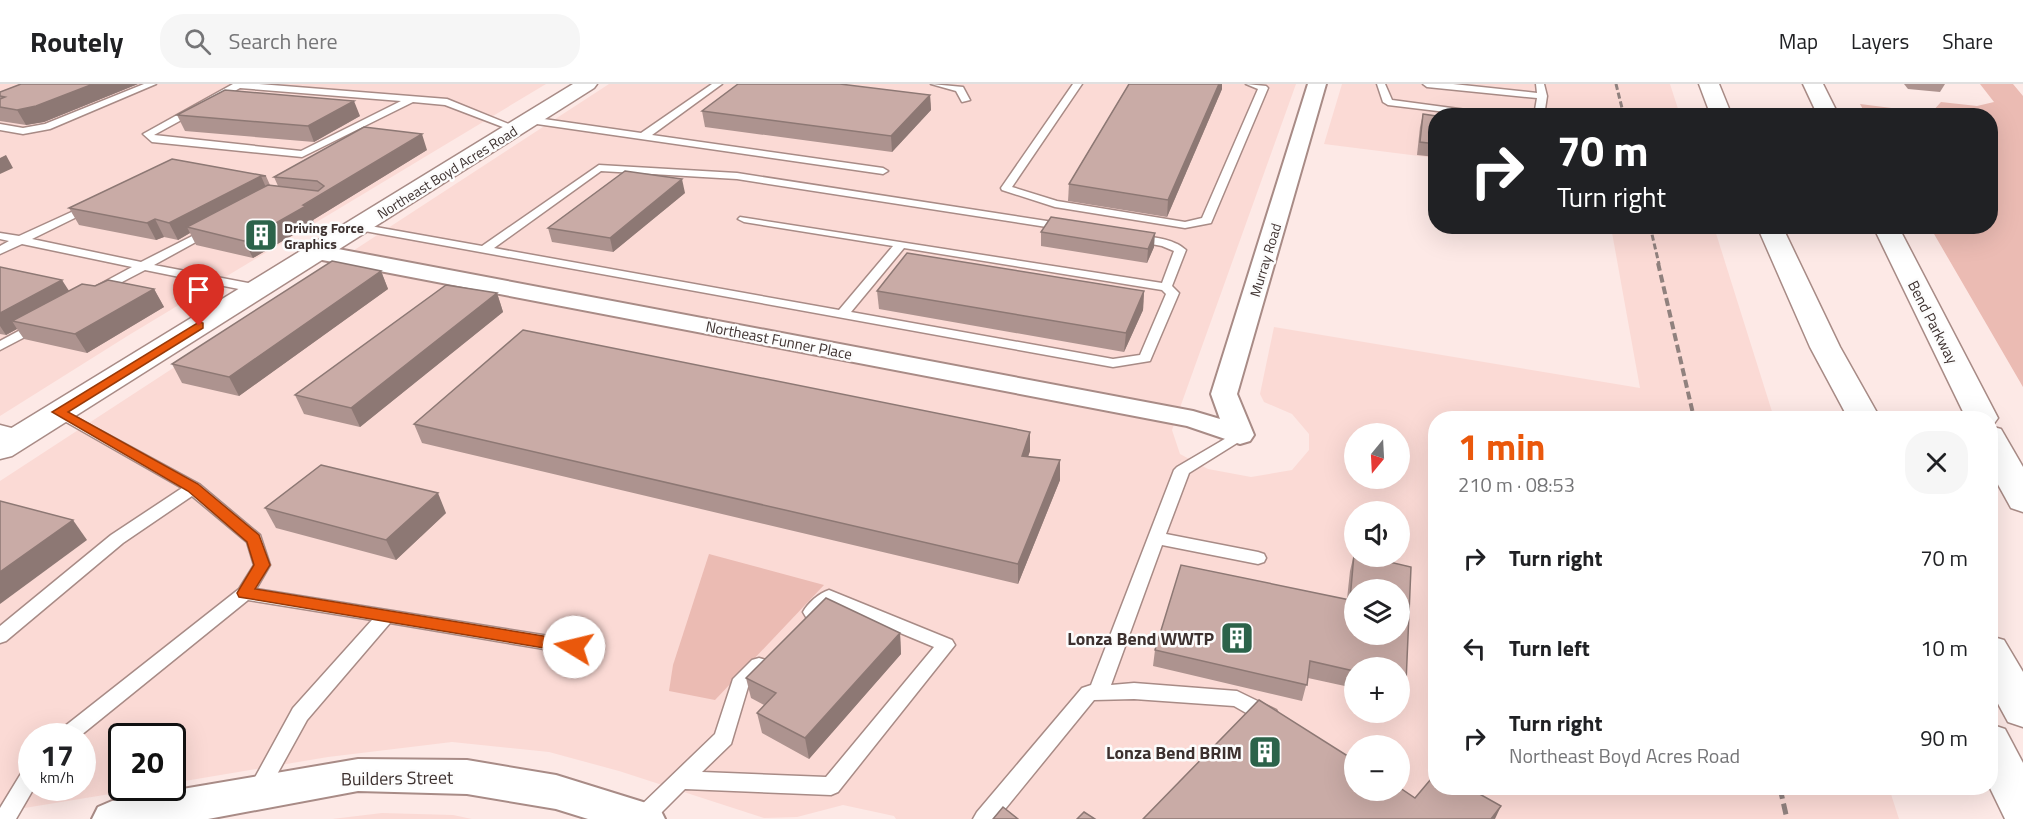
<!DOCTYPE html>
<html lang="en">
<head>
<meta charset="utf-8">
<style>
  :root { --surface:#fff; --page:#f6f6f6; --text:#202124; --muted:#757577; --line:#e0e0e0; --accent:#ea580c }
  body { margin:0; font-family:"Titillium Web",sans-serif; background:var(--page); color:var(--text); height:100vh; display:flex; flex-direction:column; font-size:22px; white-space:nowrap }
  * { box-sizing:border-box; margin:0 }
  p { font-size:20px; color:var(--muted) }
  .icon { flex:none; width:33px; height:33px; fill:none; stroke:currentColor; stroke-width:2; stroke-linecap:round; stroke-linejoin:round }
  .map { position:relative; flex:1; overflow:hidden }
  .drawer { position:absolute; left:1428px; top:327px; width:570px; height:384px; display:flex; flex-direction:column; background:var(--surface); border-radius:24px; box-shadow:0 6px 24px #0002 }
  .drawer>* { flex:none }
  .hud { position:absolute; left:1428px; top:24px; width:570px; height:126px; border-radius:24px; box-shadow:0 6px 24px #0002; background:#202124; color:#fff; overflow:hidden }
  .needle { width:39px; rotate:198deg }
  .buttons { position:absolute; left:1344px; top:339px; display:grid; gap:12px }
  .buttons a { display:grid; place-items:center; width:66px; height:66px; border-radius:50%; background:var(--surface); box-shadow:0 6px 24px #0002; font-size:30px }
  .speed { position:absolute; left:18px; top:639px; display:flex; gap:12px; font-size:30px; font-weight:700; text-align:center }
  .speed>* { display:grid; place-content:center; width:78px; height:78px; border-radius:50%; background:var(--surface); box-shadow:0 6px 24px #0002; line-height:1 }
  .speed small { font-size:15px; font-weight:400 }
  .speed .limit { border:3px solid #111; border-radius:9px; background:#fff; color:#111 }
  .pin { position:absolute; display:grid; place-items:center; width:51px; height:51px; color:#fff; margin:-62px -26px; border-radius:50% 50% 50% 0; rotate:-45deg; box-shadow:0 0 6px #0007 }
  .pin .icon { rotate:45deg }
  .me { position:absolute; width:66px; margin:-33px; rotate:279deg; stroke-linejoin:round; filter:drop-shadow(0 0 4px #0008) }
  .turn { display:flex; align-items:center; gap:21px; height:126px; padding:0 30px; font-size:27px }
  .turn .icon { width:78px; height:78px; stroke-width:2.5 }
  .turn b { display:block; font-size:42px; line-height:51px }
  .round { display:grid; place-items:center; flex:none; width:63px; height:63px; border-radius:24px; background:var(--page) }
  .summary { display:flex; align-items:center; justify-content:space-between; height:102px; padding:0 30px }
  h1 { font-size:36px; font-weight:700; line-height:45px; color:var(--accent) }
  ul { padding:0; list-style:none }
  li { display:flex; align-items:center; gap:18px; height:90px; padding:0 30px }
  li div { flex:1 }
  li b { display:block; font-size:22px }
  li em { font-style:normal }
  header { display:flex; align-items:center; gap:36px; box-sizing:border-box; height:84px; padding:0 30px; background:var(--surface); border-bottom:2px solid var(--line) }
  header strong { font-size:28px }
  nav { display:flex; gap:33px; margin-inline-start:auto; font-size:21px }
  .search { width:420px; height:54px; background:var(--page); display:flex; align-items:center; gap:15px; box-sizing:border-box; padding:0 21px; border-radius:24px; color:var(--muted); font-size:22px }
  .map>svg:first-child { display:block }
</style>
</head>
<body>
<header>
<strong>Routely</strong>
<div class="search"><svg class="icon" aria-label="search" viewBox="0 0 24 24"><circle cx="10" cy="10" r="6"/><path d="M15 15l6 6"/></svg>Search here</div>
<nav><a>Map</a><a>Layers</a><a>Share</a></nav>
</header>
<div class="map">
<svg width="2023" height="735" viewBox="0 0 2023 735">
  <rect width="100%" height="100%" fill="#fde9e6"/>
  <g fill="#fbdad5" fill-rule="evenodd">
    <polygon points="0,0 546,0 129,251 0,332"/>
    <path d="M609,0H1296L1172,346L1180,370L1208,385L1251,393L1292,386L1309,366V350L1292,330L1264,318L1260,310L1274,243L1640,304L1611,143H1714L1774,334H1436V704H1889L1899,735H896L894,732L843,721L797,733L764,734L619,687L549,668L452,658L328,673L173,699L172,652H122V704H147L0,728V397ZM1354,350H1400V394H1354ZM1354,428H1400V472H1354ZM1354,506H1400V550H1354ZM1354,584H1400V628H1354ZM32,652H82V704H32ZM1354,662H1400V706H1354Z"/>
    <polygon points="1342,0 1670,0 1680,31 1436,32 1435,74 1324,60"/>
    <polygon points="382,729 453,731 472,735 332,735"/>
  </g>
  <g fill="#ebbbb3">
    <polygon points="1980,0 2013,0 2023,12 2023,303 1930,143 1990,142 1990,32 1866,31 1860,20 1931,29 1941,18 1977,22 1994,18"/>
    <polygon points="709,470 824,501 715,616 669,607 673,581"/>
  </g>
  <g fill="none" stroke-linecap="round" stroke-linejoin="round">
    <g stroke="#a88b86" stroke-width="3">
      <g id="service">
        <polygon points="144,0 156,0 50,45 23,50 0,46 0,40 23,44 45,40"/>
        <path d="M233,0H259L447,15L521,45L513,47L445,21L413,18L302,73L152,58L143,50ZM240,4L401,17L301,67L154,51Z"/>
        <polygon points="712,0 722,0 652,51 883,84 888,87 883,90 530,39 525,36 530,33 641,49"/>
        <polygon points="931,0 963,3 970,16 962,18 956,7"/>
        <polygon points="1073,0 1082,0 1012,103 1057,117 1185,138 1202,134 1258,5 1246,0 1266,2 1268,4 1211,139 1185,144 1055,123 1002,106 1001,104"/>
        <polygon points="1377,0 1385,0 1392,16 1511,32 1479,32 1388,21 1383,18"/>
        <polygon points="1423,0 1453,0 1537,9 1536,0 1544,0 1547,12 1544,32 1534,32 1537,14 1427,3"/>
        <path d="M599,81L737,89L1066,140L1072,143L1066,146L737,95L601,87L494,164L839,226L893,162L744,138L738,135L740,133L1162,199L1174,167L1162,162L1130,156L1128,154L1134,151C1151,153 1173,154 1186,166L1172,202L1179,209L1150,277L1113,283L359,146L353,143L359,140L482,162ZM904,164L1162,206L1166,210L1140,271L1113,275L851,228Z"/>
        <polygon points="89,120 94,123 93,125 32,155 141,178 210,143 214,144 214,148 154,181 259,201 265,205 259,209 145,186 99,210 93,206 95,203 132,183 22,160 0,170 0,162 9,157 0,155 0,149 19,152"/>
        <polygon points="39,236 44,237 45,240 44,243 0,266 0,257"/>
        <polygon points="59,324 199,400 260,451 270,481 256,505 574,556 580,558 583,563 580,568 574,570 390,539 307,636 264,714 257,717 250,714 247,708 293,624 372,536 248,516 80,652 57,652 60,646 239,505 254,481 247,458 192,412 123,459 6,557 0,559 0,542 111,451 182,404 54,331 52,328 54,325"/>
        <polygon points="0,341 27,348 29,351 22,356 0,351"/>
        <polygon points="1240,346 1245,348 1247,351 1245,354 1189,389 1166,450 1258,468 1264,470 1266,474 1264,478 1258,480 1162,461 1111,601 1134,599 1237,607 1276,626 1279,632 1276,638 1269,640 1262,638 1234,622 1134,615 1094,616 997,735 973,735 977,728 1082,604 1091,601 1174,386 1177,383"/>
        <path d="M829,506L952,556L955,561L838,708L831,711L685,705L655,735H632L635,727L715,650L733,595L752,576L759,574L766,576L768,581L748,603L731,660L702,688L826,693L934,563L831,520C823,528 818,536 806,533L803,528C808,519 819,509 829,506Z"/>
        <polygon points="32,681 32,704 34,704 16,735 0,735 0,724 25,683"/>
      </g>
    </g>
    <g stroke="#a88b86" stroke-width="4">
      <g id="minor">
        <polygon points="1308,0 1326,0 1237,310 1254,351 1250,357 1240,360 1187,342 317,175 309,173 306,168 309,163 317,161 1193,327 1220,335 1211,310"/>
        <polygon points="358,675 467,676 556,691 659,723 665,735 588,735 556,725 467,710 358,707 208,735 92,735 98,723 112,717"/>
      </g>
    </g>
    <g stroke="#a88b86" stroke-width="3">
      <polygon id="tertiary" points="573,0 597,0 594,4 12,372 0,375 0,351"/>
    </g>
    <g stroke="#a88b86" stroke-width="3">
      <g id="trunk">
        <polygon points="1699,0 1719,0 1732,32 1711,32"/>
        <polygon points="1803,0 1823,0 1839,32 1818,32"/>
        <polygon points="1757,142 1782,142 1840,263 1880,334 1848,334 1810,263"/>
        <polygon points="1873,142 1898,142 1998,334 1993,341 1990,342 1990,334 1966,334"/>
        <polygon points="1990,342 2001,345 2023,383 2023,428 2011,424 1990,386"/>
        <polygon points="1990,552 2004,556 2023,588 2023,643 2008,638 1990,605"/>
        <polygon points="1990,640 2005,645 2023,679 2023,735 2005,735 1990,704"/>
      </g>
    </g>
    <use href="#service" fill="#fff" fill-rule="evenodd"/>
    <use href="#minor" fill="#fff" fill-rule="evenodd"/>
    <use href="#tertiary" fill="#fff" fill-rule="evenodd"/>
    <use href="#trunk" fill="#fff" fill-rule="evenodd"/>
    <g stroke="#90817e" stroke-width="3" stroke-dasharray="6 3" stroke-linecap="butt">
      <polyline points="1616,0 1624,32"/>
      <polyline points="1650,142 1659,180"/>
    </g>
    <polyline stroke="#90817e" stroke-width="4" stroke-dasharray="8 4" stroke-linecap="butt" points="1658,179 1694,334"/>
    <polyline stroke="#90817e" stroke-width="5" stroke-dasharray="11 5" stroke-linecap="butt" points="1780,704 1787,735"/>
  </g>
  <g fill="#ad938f">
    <polygon points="21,0 138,0 44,38 26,41 0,37 0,8"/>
    <polygon points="1129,0 1222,0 1222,5 1167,133 1068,117 1069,100"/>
    <polygon points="1904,0 1945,0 1940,8 1908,5"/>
    <polygon points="930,11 931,26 892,68 705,43 702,27"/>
    <polygon points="1423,30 1436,32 1436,73 1417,71 1420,43"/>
    <polygon points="177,31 360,32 314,58 185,47"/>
    <polygon points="427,66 313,136 314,139 253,174 196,161 190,149 178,156 164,153 156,156 79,141 69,124 172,75 266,92 270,101 278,102 274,93"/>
    <polygon points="685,109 613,168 552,158 548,144"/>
    <polygon points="1041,148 1154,163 1147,179 1041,162"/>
    <polygon points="0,183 69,207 95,202 154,205 164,223 87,269 24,255 17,245 6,251 0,250"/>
    <polygon points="381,187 388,205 239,312 182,299 172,280"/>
    <polygon points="877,207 1144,207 1143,226 1124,268 879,225"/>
    <polygon points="497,209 503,228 360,343 304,330 295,311"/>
    <polygon points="414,340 1030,348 1030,367 1028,373 1060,376 1060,396 1018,500 422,359"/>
    <polygon points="265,424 446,429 396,476 276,444"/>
    <polygon points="1354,470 1406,599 1400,615 1400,584 1354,584 1354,604 1308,594 1302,617 1153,582 1155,566 1347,515 1350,487"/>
    <polygon points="900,549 901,570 809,675 762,649 757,629 764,621 751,614 746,594"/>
  </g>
  <g fill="#8d7874">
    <polygon points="93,0 138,0 44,38 26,41 17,26"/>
    <polygon points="1219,0 1222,0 1222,5 1167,133 1168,116"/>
    <polygon points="930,11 931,26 892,68 891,52"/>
    <polygon points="354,17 360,32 314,58 308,42"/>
    <polygon points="422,50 427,66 313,136 314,139 253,174 244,157"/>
    <polygon points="6,71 13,84 0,90 0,74"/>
    <polygon points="261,92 268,108 187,143 190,149 178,156 169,139"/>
    <polygon points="682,95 685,109 613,168 610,154"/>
    <polygon points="155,135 164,153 156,156 147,139"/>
    <polygon points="1155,149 1154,163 1147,179 1148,165"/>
    <polygon points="381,187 388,205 239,312 229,293"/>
    <polygon points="62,196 73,213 12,237 17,245 6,251 0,242 0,229"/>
    <polygon points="154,205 164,223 87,269 75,250"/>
    <polygon points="1144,207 1143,226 1124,268 1126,249"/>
    <polygon points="497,209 503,228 360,343 351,324"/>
    <polygon points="1030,348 1030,367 1021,391 1022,372"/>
    <polygon points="1060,376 1060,396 1018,500 1018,480"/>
    <polygon points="438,409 446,429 396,476 386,456"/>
    <polygon points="73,436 87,456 0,520 0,488"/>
    <polygon points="900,549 901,570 809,675 805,654"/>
    <polygon points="1501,722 1495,735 1491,735"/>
  </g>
  <g fill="#c9aba6" stroke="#8d7874" stroke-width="1.5" fill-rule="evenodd">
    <polygon points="21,0 93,0 36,22 17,26 0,23 0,15 5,13 0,12 0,8"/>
    <polygon points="738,0 840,0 930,11 891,52 702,27"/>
    <polygon points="1129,0 1219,0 1168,116 1069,100"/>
    <polygon points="225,6 354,17 308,42 177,31"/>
    <polygon points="1423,30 1436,32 1436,60 1420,58"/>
    <polygon points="364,43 422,50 303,121 306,122 244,157 187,143 268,101 318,107 324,102 317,97 274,93"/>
    <polygon points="172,75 266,92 261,92 169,139 155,135 147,139 69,124"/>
    <polygon points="625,87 682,95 610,154 548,144"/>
    <polygon points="1051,133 1155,149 1148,165 1041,148"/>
    <polygon points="907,169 1144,207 1126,249 877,207"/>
    <polygon points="332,177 381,187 229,293 172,280"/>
    <polygon points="0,183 62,196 0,229"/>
    <polygon points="108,196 154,205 75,250 12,237 82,200 95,202"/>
    <polygon points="446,201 497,209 351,324 295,311"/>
    <polygon points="523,246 1030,348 1022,372 1060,376 1018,480 414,340"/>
    <polygon points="321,381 438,409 386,456 265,424"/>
    <polygon points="0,417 73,436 0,488"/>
    <path d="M1354,470V472H1364L1411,483L1406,599L1400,597V584H1354V587L1310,577L1307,601L1155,566L1181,481L1350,516ZM1354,506H1400V550H1354Z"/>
    <polygon points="826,514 900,549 805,654 757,629 776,609 746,594"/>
    <polygon points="1259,616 1354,676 1354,706 1400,706 1400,704 1415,714 1436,689 1436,704 1469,704 1501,722 1491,735 1143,735"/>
    <polygon points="1003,723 1018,735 993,735"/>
    <polygon points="1084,728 1095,735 1077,735"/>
  </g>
  <polygon fill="#ea580c" stroke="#983908" stroke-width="1.5" points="199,238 203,239 203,244 68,328 198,400 259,451 270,481 255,505 574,557 580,558 582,563 580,567 574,569 239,513 237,509 254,481 247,458 188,407 52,328"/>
  <defs>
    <g id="building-square" transform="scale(1.725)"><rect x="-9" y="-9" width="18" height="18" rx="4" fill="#2c634a" stroke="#fcfcfc"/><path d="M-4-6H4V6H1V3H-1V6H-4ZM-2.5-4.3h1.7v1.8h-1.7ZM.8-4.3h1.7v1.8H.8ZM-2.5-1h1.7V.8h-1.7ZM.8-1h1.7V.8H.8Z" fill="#fff"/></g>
  </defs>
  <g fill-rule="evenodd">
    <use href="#building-square" x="261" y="151"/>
    <use href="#building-square" x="1237" y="554"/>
    <use href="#building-square" x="1265" y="668"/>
  </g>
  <g text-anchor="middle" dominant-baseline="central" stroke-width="5" stroke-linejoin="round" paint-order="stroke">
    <g font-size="14" fill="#3d312f" stroke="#fcfcfc">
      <text transform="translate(447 88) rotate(-32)">Northeast Boyd Acres Road</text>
      <text transform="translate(1265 176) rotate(-73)">Murray Road</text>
    </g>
    <g font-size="14" font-weight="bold" fill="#3d312f" stroke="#fcfcfc" text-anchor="start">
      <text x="284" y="143">Driving Force<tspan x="284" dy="16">Graphics</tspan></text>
    </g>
    <g font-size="15" fill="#3d312f" stroke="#fcfcfc">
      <text transform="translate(1933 238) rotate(63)">Bend Parkway</text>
      <text transform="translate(779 256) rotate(11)">Northeast Funner Place</text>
    </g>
    <g font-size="18" font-weight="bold" fill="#3d312f" stroke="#fcfcfc" text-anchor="end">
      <text x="1214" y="554">Lonza Bend WWTP</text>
      <text x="1242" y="668">Lonza Bend BRIM</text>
    </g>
    <g font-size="18" fill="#3d312f" stroke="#fcfcfc">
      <text transform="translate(397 694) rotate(-1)">Builders Street</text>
    </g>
  </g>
</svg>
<div class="buttons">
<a><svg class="needle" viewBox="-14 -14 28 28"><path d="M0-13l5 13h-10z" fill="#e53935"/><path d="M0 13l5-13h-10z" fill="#757577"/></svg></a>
<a><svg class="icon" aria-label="sound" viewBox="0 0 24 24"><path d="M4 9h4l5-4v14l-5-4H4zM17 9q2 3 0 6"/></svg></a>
<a><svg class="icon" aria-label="layers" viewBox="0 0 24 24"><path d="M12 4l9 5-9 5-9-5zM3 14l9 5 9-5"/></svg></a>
<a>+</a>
<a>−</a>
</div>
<div class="speed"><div>17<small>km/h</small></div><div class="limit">20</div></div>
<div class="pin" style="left:199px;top:242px;background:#d93025"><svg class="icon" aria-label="arrive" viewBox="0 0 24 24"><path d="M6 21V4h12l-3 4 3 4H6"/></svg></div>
<svg class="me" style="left:574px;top:563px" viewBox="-20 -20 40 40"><circle r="19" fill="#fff"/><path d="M0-13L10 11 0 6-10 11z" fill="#ea580c"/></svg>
<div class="hud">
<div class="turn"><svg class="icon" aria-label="right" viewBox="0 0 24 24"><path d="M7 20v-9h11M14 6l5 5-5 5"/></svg><div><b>70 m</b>Turn right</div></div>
</div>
<section class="drawer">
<div class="summary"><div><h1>1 min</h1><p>210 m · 08:53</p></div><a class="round"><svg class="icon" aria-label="close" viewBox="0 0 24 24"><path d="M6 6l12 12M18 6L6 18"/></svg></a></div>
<ul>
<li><svg class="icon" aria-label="right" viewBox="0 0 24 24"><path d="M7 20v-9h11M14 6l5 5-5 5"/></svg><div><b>Turn right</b></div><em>70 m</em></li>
<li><svg class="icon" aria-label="left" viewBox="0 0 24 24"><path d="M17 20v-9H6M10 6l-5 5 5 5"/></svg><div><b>Turn left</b></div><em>10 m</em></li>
<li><svg class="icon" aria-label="right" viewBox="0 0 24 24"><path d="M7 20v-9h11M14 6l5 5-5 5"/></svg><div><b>Turn right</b><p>Northeast Boyd Acres Road</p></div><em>90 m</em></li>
</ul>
</section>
</div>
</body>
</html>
